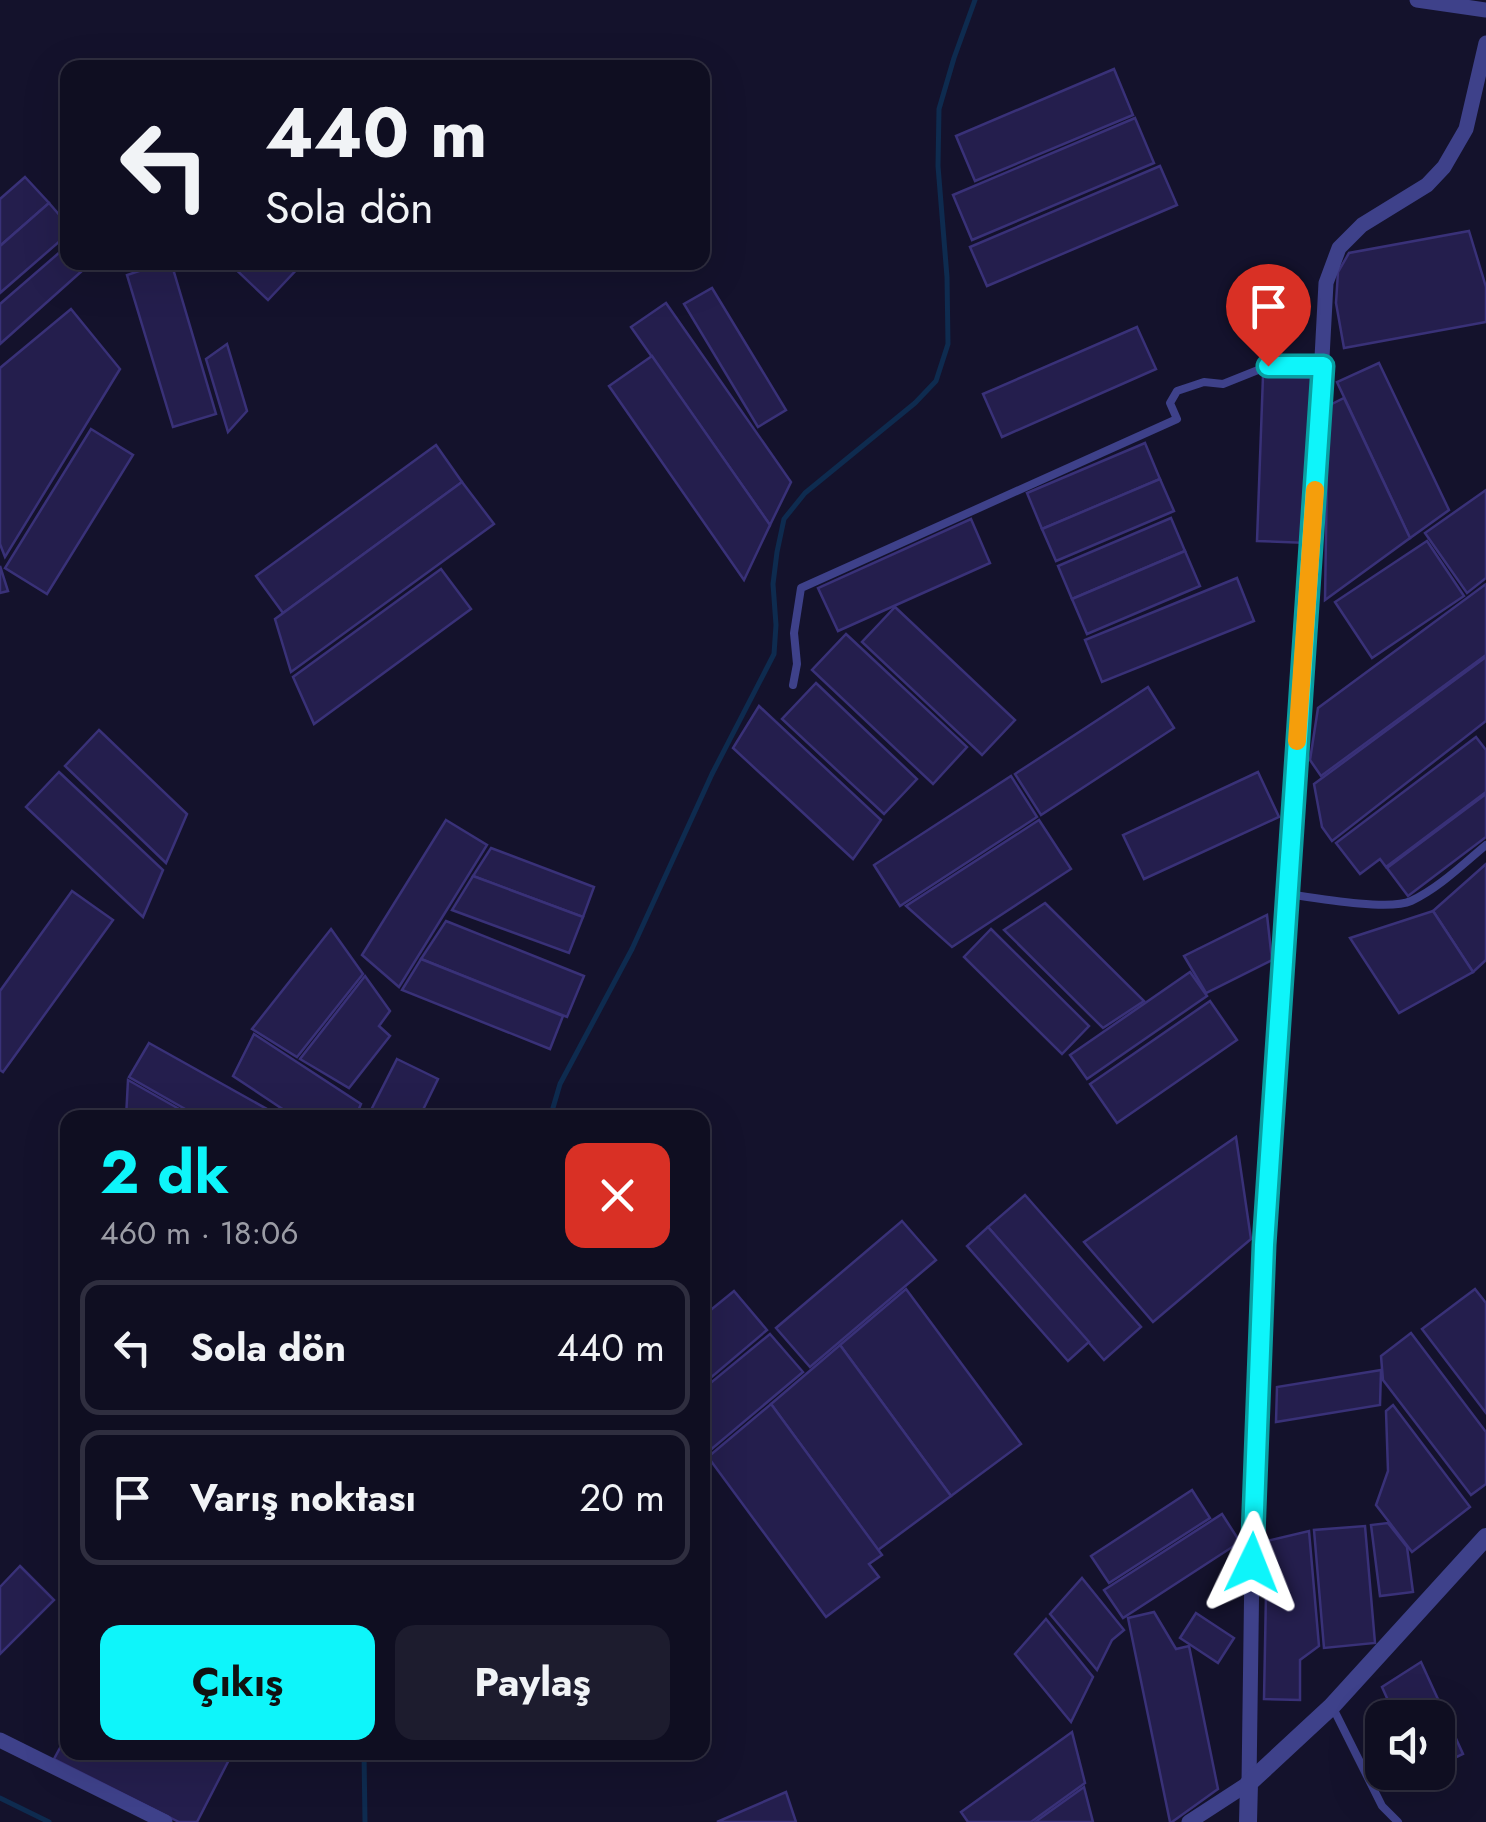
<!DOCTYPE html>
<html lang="tr">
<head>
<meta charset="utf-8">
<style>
  :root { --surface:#0f0e21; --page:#1d1c2e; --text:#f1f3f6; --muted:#9b9ca5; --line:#2f2e3f; --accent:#0ef5fa }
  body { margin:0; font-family:Jost,sans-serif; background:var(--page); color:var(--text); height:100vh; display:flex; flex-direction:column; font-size:38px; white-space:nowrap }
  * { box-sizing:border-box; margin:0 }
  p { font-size:32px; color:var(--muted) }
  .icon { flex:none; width:55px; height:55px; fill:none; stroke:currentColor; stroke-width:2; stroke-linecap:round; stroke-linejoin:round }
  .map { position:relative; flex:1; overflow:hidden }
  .drawer { position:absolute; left:60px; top:1110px; width:650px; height:650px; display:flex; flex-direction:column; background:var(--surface); border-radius:20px; box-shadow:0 10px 40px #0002,0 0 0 2px var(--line) }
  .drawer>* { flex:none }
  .guide { position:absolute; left:60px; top:60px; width:650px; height:210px; border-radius:20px; box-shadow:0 10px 40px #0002,0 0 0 2px var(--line); background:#0f0e21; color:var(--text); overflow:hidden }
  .buttons { position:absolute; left:1365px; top:1700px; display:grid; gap:20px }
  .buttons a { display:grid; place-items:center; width:90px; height:90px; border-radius:20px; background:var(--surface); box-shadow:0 10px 40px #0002,0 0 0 2px var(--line); font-size:50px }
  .pin { position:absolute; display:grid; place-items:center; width:85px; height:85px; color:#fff; margin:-102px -42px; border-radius:50% 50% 50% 0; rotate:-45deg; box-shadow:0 0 10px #0007 }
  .pin .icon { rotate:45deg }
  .me { position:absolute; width:110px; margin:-55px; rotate:2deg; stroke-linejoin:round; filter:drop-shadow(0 0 8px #0008) }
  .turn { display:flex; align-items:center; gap:35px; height:210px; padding:0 40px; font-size:45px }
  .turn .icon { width:130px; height:130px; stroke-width:2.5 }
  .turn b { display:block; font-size:70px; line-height:85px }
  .round { display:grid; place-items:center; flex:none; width:105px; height:105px; border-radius:20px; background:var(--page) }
  .overview { display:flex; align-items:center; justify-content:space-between; height:170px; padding:0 40px }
  h1 { font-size:60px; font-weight:700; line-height:75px; color:var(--accent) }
  .cta { display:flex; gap:20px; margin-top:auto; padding:20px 40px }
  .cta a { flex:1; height:115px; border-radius:20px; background:var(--accent); color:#111; font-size:40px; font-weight:700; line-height:115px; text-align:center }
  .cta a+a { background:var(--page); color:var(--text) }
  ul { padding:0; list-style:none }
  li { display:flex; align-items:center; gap:30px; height:135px; margin:0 20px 15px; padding:0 20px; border:5px solid var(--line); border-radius:20px }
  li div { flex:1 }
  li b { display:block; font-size:38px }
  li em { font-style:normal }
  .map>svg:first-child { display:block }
</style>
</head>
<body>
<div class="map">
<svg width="1486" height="1822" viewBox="0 0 1486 1822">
  <rect width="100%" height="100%" fill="#14122c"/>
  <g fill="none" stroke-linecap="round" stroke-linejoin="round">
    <g stroke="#0e2b4f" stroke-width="5">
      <polyline points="550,1118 560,1084 632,949 712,774 774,654 776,625 773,584 777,552 784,519 805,493 915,403 936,381 948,344 947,277 938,166 939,109 954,58 975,0"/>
      <polyline points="364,1752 365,1822"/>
      <polyline points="0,1798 49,1822"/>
    </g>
  </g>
  <g fill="#241e4d" stroke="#393178" stroke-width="2.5">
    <polygon points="1114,69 1133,115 975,181 956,136"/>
    <polygon points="1135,118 1154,163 972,240 953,195"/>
    <polygon points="1160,166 1177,205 987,286 970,247"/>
    <polygon points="25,177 49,203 0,246 0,199"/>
    <polygon points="49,203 68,225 68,234 0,293 0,246"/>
    <polygon points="1469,231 1486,287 1486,322 1344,348 1336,303 1338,272 1349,253"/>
    <polygon points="68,245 68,262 92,262 0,344 0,304"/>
    <polygon points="166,262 171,262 216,414 173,427 127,275"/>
    <polygon points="228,262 296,262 300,266 268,300"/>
    <polygon points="712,288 786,410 758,427 684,304"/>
    <polygon points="666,303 791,482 770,525 631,327"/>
    <polygon points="71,309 120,369 5,557 0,544 0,368"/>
    <polygon points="1137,327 1156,369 1002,437 983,394"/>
    <polygon points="227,344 247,411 228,432 206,359"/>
    <polygon points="652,356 770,525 744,580 609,386"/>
    <polygon points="1379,363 1449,510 1410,538 1337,382"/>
    <polygon points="1263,376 1314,378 1308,543 1257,541"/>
    <polygon points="1344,398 1410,538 1325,600 1328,406"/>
    <polygon points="91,429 133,455 47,594 5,568"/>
    <polygon points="1145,443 1160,479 1042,529 1027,493"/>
    <polygon points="436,445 462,482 283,613 256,576"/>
    <polygon points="1160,479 1174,511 1056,561 1042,529"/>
    <polygon points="462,482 494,524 291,672 275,619"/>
    <polygon points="1486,490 1486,578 1467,593 1425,533"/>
    <polygon points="1171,518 1185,551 1072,599 1058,566"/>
    <polygon points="971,519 990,563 838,631 818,588"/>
    <polygon points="1427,541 1464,596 1372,658 1335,602"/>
    <polygon points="1185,551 1200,586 1087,634 1072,599"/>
    <polygon points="0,566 8,591 0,593"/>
    <polygon points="441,569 471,609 314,724 293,677"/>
    <polygon points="1237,578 1254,621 1102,682 1085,640"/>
    <polygon points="1486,584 1486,655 1321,776 1310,760 1318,708"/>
    <polygon points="895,607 1015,720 982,755 862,642"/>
    <polygon points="846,634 967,747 933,784 812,670"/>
    <polygon points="1486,657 1486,721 1332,841 1322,827 1314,784"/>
    <polygon points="816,683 917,779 884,814 782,719"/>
    <polygon points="1148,687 1174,728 1041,815 1015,774"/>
    <polygon points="759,706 881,820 853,859 733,748"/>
    <polygon points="99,730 187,814 166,863 65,766"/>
    <polygon points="1476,737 1486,750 1486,792 1386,867 1380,859 1360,874 1336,843"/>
    <polygon points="59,772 163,870 143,917 26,807"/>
    <polygon points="1258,772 1279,817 1144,879 1123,835"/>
    <polygon points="1011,776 1037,817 900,906 874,865"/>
    <polygon points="1486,794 1486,837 1408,896 1387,868"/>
    <polygon points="446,820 487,845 399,987 362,955"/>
    <polygon points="1039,820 1071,869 952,947 906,906"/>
    <polygon points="491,848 594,887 583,917 473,876"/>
    <polygon points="1486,864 1486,960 1473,972 1433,911"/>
    <polygon points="473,876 583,917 569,953 452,910"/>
    <polygon points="72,891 113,920 3,1072 0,1070 0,991"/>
    <polygon points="1045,903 1144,1001 1103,1028 1004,930"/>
    <polygon points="1433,911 1473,972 1399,1013 1350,938"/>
    <polygon points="1267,915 1272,960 1206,993 1184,956"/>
    <polygon points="446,921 584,976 567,1017 421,959"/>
    <polygon points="331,929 363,974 297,1057 252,1029"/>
    <polygon points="991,929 1089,1026 1062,1054 964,957"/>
    <polygon points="421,959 563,1016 550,1049 402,990"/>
    <polygon points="1190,972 1207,996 1087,1079 1070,1055"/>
    <polygon points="365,976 390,1011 379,1026 390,1036 349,1088 300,1059"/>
    <polygon points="1210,1001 1237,1040 1117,1123 1090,1084"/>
    <polygon points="254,1034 361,1104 355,1118 296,1118 233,1076"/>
    <polygon points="149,1043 283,1118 201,1118 129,1077"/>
    <polygon points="397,1059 438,1079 419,1118 367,1118"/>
    <polygon points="128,1080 195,1118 126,1118"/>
    <polygon points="1236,1137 1251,1239 1153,1322 1084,1242"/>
    <polygon points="1025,1195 1141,1327 1104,1360 988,1227"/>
    <polygon points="902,1221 936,1260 810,1367 776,1328"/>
    <polygon points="988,1227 1089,1342 1068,1361 967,1246"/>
    <polygon points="906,1289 1021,1444 951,1496 840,1345"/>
    <polygon points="1475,1289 1486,1303 1486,1413 1422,1329"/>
    <polygon points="734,1291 767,1330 702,1385 702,1317"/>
    <polygon points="1411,1333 1486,1432 1486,1484 1471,1495 1383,1380 1381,1356"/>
    <polygon points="770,1334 803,1372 702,1457 702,1390"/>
    <polygon points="840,1345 951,1496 878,1550 771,1404"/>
    <polygon points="1381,1370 1380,1405 1276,1422 1277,1387"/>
    <polygon points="771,1404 882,1555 869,1564 879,1577 826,1617 708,1457"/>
    <polygon points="1393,1405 1470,1507 1412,1552 1376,1505 1388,1471 1386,1411"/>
    <polygon points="1192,1490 1210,1518 1109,1583 1091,1556"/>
    <polygon points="1222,1514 1240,1542 1123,1618 1104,1590"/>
    <polygon points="1388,1523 1407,1547 1413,1592 1380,1596 1371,1525"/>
    <polygon points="1365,1526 1375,1643 1324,1648 1314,1530"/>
    <polygon points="1309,1531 1319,1646 1300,1660 1300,1700 1264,1699 1267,1541"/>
    <polygon points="20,1566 54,1600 0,1654 0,1587"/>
    <polygon points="1082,1578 1124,1630 1112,1640 1097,1670 1050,1614"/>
    <polygon points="1154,1612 1176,1649 1189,1646 1218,1789 1172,1822 1170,1822 1128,1618"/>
    <polygon points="1196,1613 1234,1638 1218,1663 1180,1638"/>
    <polygon points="1046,1619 1093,1677 1071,1722 1015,1654"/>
    <polygon points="1421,1662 1463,1754 1438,1766 1438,1718 1396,1718 1382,1687"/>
    <polygon points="1072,1732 1085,1783 1031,1822 968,1822 961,1812"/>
    <polygon points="68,1733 68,1752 233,1752 197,1822 179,1822 54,1759"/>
    <polygon points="1084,1787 1093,1822 1035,1822"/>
    <polygon points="786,1792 796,1822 717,1822"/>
  </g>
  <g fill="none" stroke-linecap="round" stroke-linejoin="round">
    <g stroke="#3e418a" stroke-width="8">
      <polyline points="793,685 797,664 794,633 801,588 1177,419 1170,403 1177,391 1204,382 1223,384 1268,366 1323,366"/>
      <path d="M1288,894C1315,898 1389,911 1411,901C1439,888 1463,864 1486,845"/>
      <polyline points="1332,1706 1382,1806 1398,1822"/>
    </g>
    <g stroke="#3e418a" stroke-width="15">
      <polyline points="1417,0 1486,10"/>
      <polyline points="0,1740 165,1822"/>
      <polyline points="1189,1822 1249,1783 1252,1563 1264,1245 1314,507 1326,283 1339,248 1362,225 1427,185 1444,167 1466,129 1486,43"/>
    </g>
    <polyline stroke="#3e418a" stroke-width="18" points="1248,1822 1249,1783 1332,1706 1486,1537"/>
  </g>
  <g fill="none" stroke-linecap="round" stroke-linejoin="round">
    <g stroke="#099fa2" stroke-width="25">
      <polyline id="route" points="1252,1563 1264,1245 1323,366 1268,366"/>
    </g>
    <use href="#route" stroke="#0ef5fa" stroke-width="18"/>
    <polyline stroke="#f59e0b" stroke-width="18" points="1297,741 1315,490"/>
  </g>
</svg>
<div class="buttons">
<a><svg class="icon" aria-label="sound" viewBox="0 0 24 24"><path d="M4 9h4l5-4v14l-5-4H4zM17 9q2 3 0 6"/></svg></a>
</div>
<div class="pin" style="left:1268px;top:366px;background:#d93025"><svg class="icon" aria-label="arrive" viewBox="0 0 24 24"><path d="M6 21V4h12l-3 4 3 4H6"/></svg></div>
<svg class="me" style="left:1252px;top:1563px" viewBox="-20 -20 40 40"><path d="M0-17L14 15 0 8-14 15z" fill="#0ef5fa" stroke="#fff" stroke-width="4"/></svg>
<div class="guide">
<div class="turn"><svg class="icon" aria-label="left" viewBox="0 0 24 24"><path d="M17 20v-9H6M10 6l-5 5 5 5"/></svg><div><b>440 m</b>Sola dön</div></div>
</div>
<section class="drawer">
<div class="overview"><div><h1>2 dk</h1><p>460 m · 18:06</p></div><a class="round" style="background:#d93025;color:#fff"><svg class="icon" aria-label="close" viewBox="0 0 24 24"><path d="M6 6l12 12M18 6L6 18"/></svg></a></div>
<ul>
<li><svg class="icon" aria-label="left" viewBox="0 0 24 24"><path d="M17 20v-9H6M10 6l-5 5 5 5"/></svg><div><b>Sola dön</b></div><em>440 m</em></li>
<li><svg class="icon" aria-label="arrive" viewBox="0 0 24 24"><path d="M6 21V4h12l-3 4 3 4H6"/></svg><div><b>Varış noktası</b></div><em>20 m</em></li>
</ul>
<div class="cta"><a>Çıkış</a><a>Paylaş</a></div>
</section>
</div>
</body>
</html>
